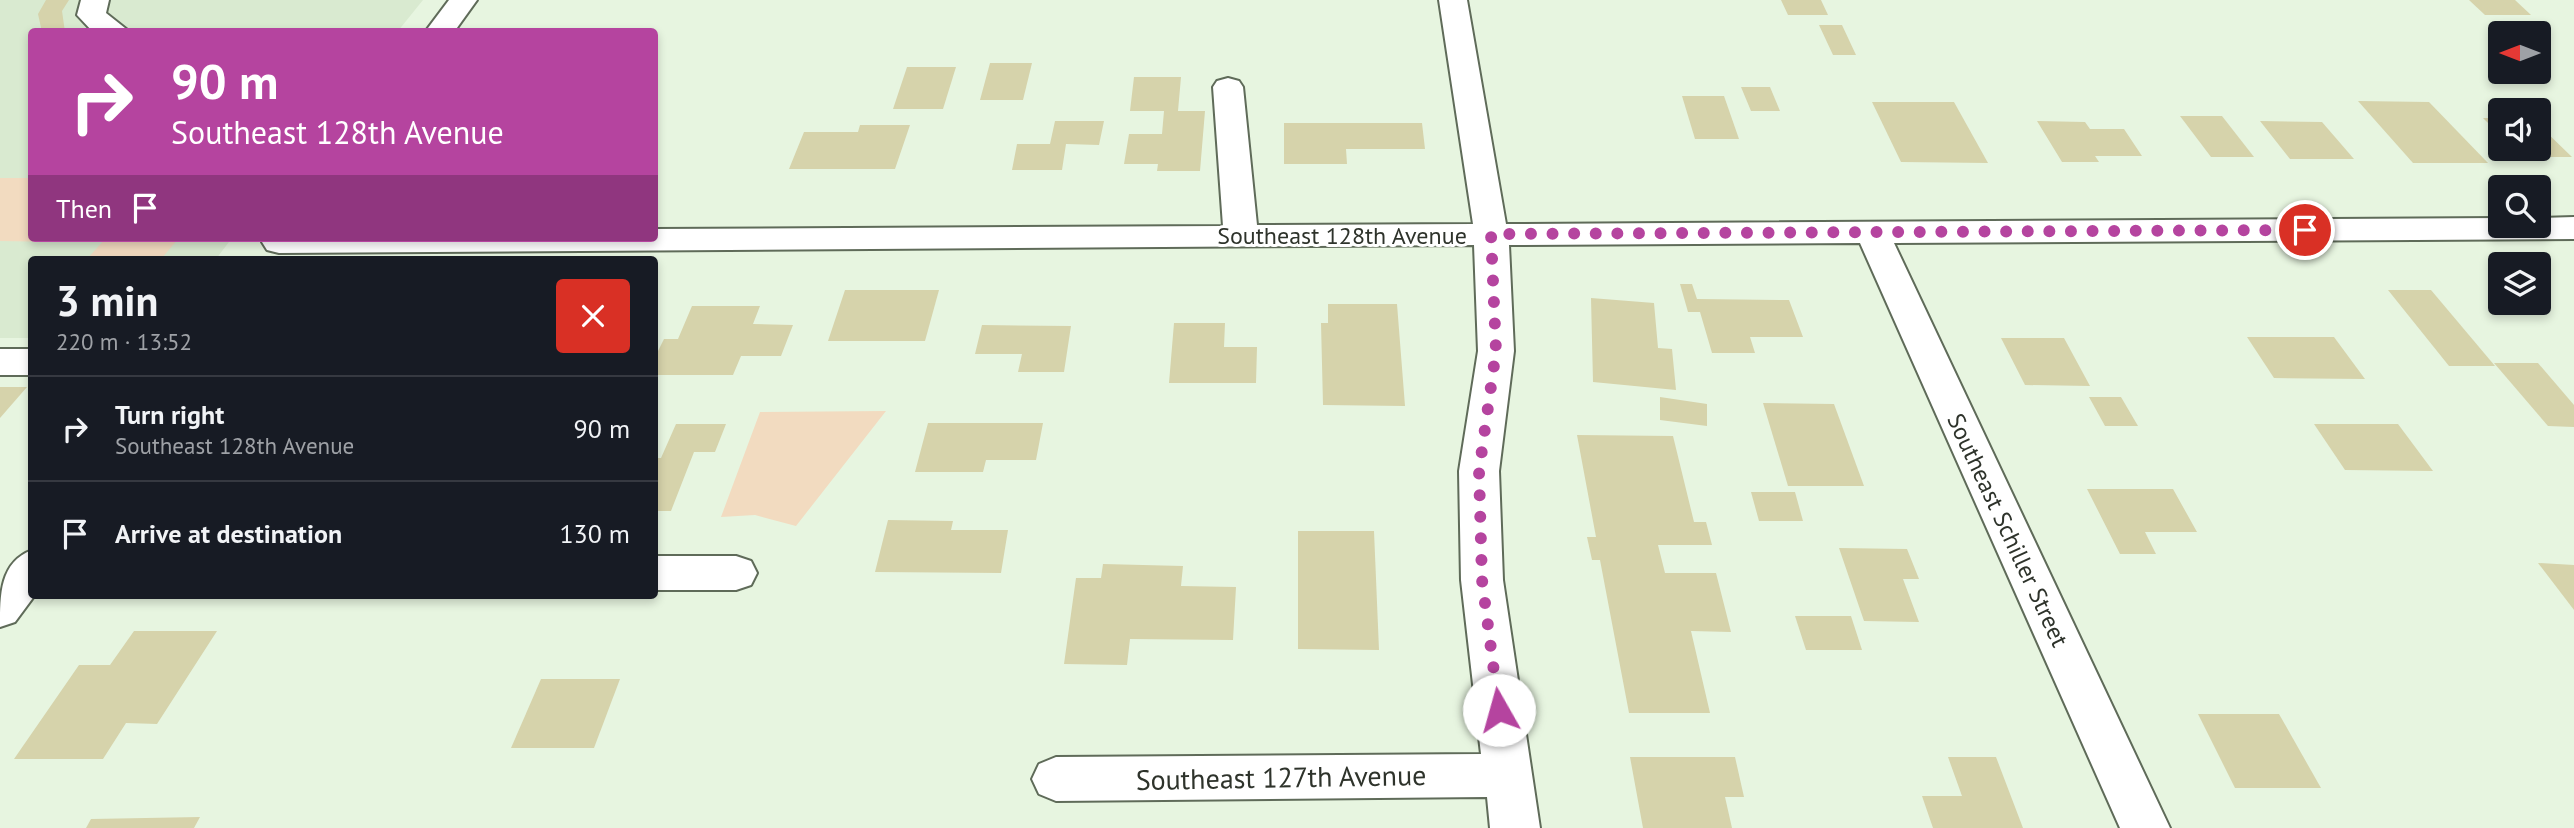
<!DOCTYPE html>
<html lang="en">
<head>
<meta charset="utf-8">
<style>
  :root { --surface:#171b24; --page:#242831; --text:#f1f3f6; --muted:#9ea1a6; --line:#363941 }
  body { margin:0; font-family:"PT Sans",sans-serif; background:var(--page); color:var(--text); height:100vh; display:flex; flex-direction:column; font-size:26px; white-space:nowrap }
  * { box-sizing:border-box; margin:0 }
  p { font-size:23px; color:var(--muted) }
  .icon { flex:none; width:38px; height:38px; fill:none; stroke:currentColor; stroke-width:2; stroke-linecap:round; stroke-linejoin:round }
  .map { position:relative; flex:1; overflow:hidden }
  .side { position:absolute; left:28px; top:256px; width:630px; height:343px; display:flex; flex-direction:column; background:var(--surface); border-radius:7px; box-shadow:0 4px 10px #0003 }
  .side>* { flex:none }
  .hud { position:absolute; left:28px; top:28px; width:630px; height:214px; border-radius:7px; box-shadow:0 4px 10px #0003; background:#b5449f; color:#fff; overflow:hidden }
  .needle { width:46px; rotate:270deg }
  .controls { position:absolute; left:2488px; top:21px; display:grid; gap:14px }
  .controls a { display:grid; place-items:center; width:63px; height:63px; border-radius:7px; background:var(--surface); box-shadow:0 4px 10px #0003; font-size:35px }
  .pin { position:absolute; display:grid; place-items:center; width:60px; height:60px; color:#fff; margin:-30px; border:4px solid #fff; border-radius:50%; box-shadow:0 2px 7px #0007 }
  .me { position:absolute; width:77px; margin:-38px; rotate:353deg; stroke-linejoin:round; filter:drop-shadow(0 0 5px #0008) }
  .turn { display:flex; align-items:center; gap:24px; height:147px; padding:0 28px; font-size:32px }
  .turn .icon { width:91px; height:91px; stroke-width:2.5 }
  .turn b { display:block; font-size:49px; line-height:60px }
  .then { display:flex; align-items:center; height:66px; padding:0 28px; background:#0003; gap:14px; font-size:26px }
  .round { display:grid; place-items:center; flex:none; width:74px; height:74px; border-radius:7px; background:var(--page) }
  .overview { display:flex; align-items:center; justify-content:space-between; height:119px; padding:0 28px }
  h1 { font-size:42px; font-weight:600; line-height:52px }
  ul { padding:0; list-style:none }
  li { display:flex; align-items:center; gap:21px; height:105px; padding:0 28px; border-top:2px solid var(--line) }
  li div { flex:1 }
  li b { display:block; font-size:26px }
  li em { font-style:normal }
  .map>svg:first-child { display:block }
</style>
</head>
<body>
<div class="map">
<svg width="2574" height="828" viewBox="0 0 2574 828">
  <rect width="100%" height="100%" fill="#e7f5e0"/>
  <polygon fill="#d9ead0" points="0,0 423,0 398,31 32,32 32,238 232,238 216,259 32,259 31,338 0,338"/>
  <g fill="#f2dbc0">
    <polygon points="0,178 31,178 32,238 63,238 60,242 0,241"/>
    <polygon points="106,238 179,238 161,259 87,259"/>
    <polygon points="886,411 796,526 755,515 721,517 760,412"/>
  </g>
  <g fill="#d6d3ab">
    <polygon points="46,0 69,0 62,11 65,32 42,32 38,14"/>
    <polygon points="1781,0 1821,0 1828,15 1788,15"/>
    <polygon points="2469,0 2515,0 2531,15 2485,15"/>
    <polygon points="1819,25 1842,25 1856,55 1833,55"/>
    <polygon points="990,63 1032,63 1023,100 980,100"/>
    <polygon points="907,67 956,67 943,109 893,109"/>
    <polygon points="1134,77 1181,77 1178,111 1205,111 1200,171 1157,171 1158,164 1124,164 1129,134 1162,134 1164,111 1130,111"/>
    <polygon points="1741,87 1770,87 1780,111 1751,111"/>
    <polygon points="1682,96 1724,96 1739,139 1695,139"/>
    <polygon points="2358,101 2429,102 2488,163 2413,163"/>
    <polygon points="1872,102 1954,102 1988,163 1901,162"/>
    <polygon points="2180,116 2222,116 2254,157 2211,157"/>
    <polygon points="2483,118 2501,118 2501,136"/>
    <polygon points="1055,121 1104,121 1099,145 1066,144 1062,170 1012,170 1017,144 1050,144"/>
    <polygon points="2037,121 2085,122 2090,129 2124,129 2142,156 2095,156 2099,162 2062,162"/>
    <polygon points="2260,121 2322,122 2354,159 2290,159"/>
    <polygon points="1284,123 1422,123 1425,149 1346,149 1347,164 1284,164"/>
    <polygon points="860,125 910,125 895,169 789,169 804,132 858,132"/>
    <polygon points="2539,125 2572,157 2521,157 2513,149 2539,149"/>
    <polygon points="1680,284 1692,284 1697,299 1789,300 1803,337 1750,337 1755,353 1712,353 1700,312 1688,312"/>
    <polygon points="845,290 939,290 925,341 828,341"/>
    <polygon points="2388,290 2431,290 2495,366 2449,366"/>
    <polygon points="1591,298 1654,303 1658,348 1672,349 1676,390 1593,382"/>
    <polygon points="1328,304 1397,304 1405,406 1323,405 1321,323 1328,323"/>
    <polygon points="692,306 760,306 753,324 793,325 781,356 741,356 733,375 654,375 654,359 664,339 678,339"/>
    <polygon points="1174,323 1225,323 1224,347 1257,347 1256,383 1169,383"/>
    <polygon points="982,325 1071,326 1064,372 1018,372 1022,354 975,354"/>
    <polygon points="2247,337 2334,337 2365,379 2274,378"/>
    <polygon points="2001,338 2064,338 2090,386 2025,385"/>
    <polygon points="2494,363 2538,363 2574,405 2574,427 2548,426"/>
    <polygon points="0,387 27,387 0,418"/>
    <polygon points="1660,397 1707,404 1707,426 1660,420"/>
    <polygon points="2089,397 2121,397 2138,426 2105,426"/>
    <polygon points="1763,403 1834,404 1864,486 1788,486"/>
    <polygon points="928,423 1043,423 1036,460 986,460 983,472 915,472"/>
    <polygon points="676,424 726,424 715,452 694,452 671,511 654,511 654,458 661,458"/>
    <polygon points="2314,424 2398,424 2433,471 2345,470"/>
    <polygon points="1577,435 1673,436 1694,522 1706,522 1712,545 1658,545 1665,573 1716,573 1731,632 1691,631 1710,713 1629,713 1600,560 1592,560 1587,537 1596,537"/>
    <polygon points="2087,489 2173,489 2197,532 2145,532 2156,554 2120,554"/>
    <polygon points="1751,492 1795,492 1803,521 1759,521"/>
    <polygon points="888,520 953,521 951,530 1008,530 1001,573 875,572"/>
    <polygon points="1298,531 1374,531 1379,650 1298,649"/>
    <polygon points="1839,548 1907,549 1919,579 1903,579 1919,622 1864,621"/>
    <polygon points="2538,563 2574,565 2574,610"/>
    <polygon points="1103,564 1183,566 1181,586 1236,587 1233,640 1130,639 1127,665 1064,664 1076,578 1101,578"/>
    <polygon points="1795,616 1851,616 1862,650 1806,650"/>
    <polygon points="134,631 217,631 157,724 126,723 103,759 14,759 79,665 110,665"/>
    <polygon points="541,679 620,679 594,748 511,748"/>
    <polygon points="2198,714 2279,714 2321,788 2235,788"/>
    <polygon points="1630,757 1735,757 1744,797 1725,797 1732,828 1643,828"/>
    <polygon points="1948,757 1996,757 2023,828 1933,828 1922,796 1962,796"/>
    <polygon points="200,817 194,828 86,828 91,819"/>
  </g>
  <g fill="none" stroke-linecap="round" stroke-linejoin="round">
    <g stroke="#5f6b59" stroke-width="4">
      <g id="minor">
        <polygon points="81,0 109,0 106,13 130,32 93,32 77,15"/>
        <polygon points="449,0 477,0 454,32 425,32"/>
        <polygon points="1439,0 1467,0 1506,224 2501,218 2501,226 2539,226 2539,218 2574,217 2574,239 1894,243 2170,828 2120,828 1860,243 1509,245 1514,351 1499,471 1503,580 1540,828 1490,828 1487,797 1056,801 1039,794 1032,779 1039,764 1056,757 1481,754 1461,580 1459,471 1478,351 1474,245 279,253 267,250 262,242 265,238 654,238 654,229 1223,226 1213,87 1217,81 1228,78 1239,81 1243,87 1257,225 1473,224"/>
        <rect x="0" y="349" width="32" height="26"/>
        <path d="M32,550V595H35L15,622L0,627C0,594 0,562 32,550Z"/>
        <polygon points="654,556 736,556 751,561 757,573 751,585 736,590 654,590"/>
      </g>
    </g>
    <use href="#minor" fill="#fff" fill-rule="evenodd"/>
  </g>
  <g fill="none" stroke-linecap="round" stroke-linejoin="round">
    <polyline stroke="#b5449f" stroke-width="12" stroke-dasharray="0 21.6" points="1499,710 1482,580 1479,471 1496,351 1491,234 2305,230"/>
  </g>
  <g text-anchor="middle" dominant-baseline="central" stroke-width="6" stroke-linejoin="round" paint-order="stroke">
    <g font-size="24" fill="#2e332b" stroke="#fff">
      <text x="1342" y="235">Southeast 128th Avenue</text>
      <text transform="translate(2008 530) rotate(65)">Southeast Schiller Street</text>
    </g>
    <g font-size="28" fill="#2e332b" stroke="#fff">
      <text transform="translate(1281 777) rotate(-1)">Southeast 127th Avenue</text>
    </g>
  </g>
</svg>
<div class="controls">
<a><svg class="needle" viewBox="-14 -14 28 28"><path d="M0-13l5 13h-10z" fill="#e53935"/><path d="M0 13l5-13h-10z" fill="#9ea1a6"/></svg></a>
<a><svg class="icon" aria-label="sound" viewBox="0 0 24 24"><path d="M4 9h4l5-4v14l-5-4H4zM17 9q2 3 0 6"/></svg></a>
<a><svg class="icon" aria-label="search" viewBox="0 0 24 24"><circle cx="10" cy="10" r="6"/><path d="M15 15l6 6"/></svg></a>
<a><svg class="icon" aria-label="layers" viewBox="0 0 24 24"><path d="M12 4l9 5-9 5-9-5zM3 14l9 5 9-5"/></svg></a>
</div>
<div class="pin" style="left:2305px;top:230px;background:#d93025"><svg class="icon" aria-label="arrive" viewBox="0 0 24 24"><path d="M6 21V4h12l-3 4 3 4H6"/></svg></div>
<svg class="me" style="left:1499px;top:710px" viewBox="-20 -20 40 40"><circle r="19" fill="#fff"/><path d="M0-13L10 11 0 6-10 11z" fill="#b5449f"/></svg>
<div class="hud">
<div class="turn"><svg class="icon" aria-label="right" viewBox="0 0 24 24"><path d="M7 20v-9h11M14 6l5 5-5 5"/></svg><div><b>90 m</b>Southeast 128th Avenue</div></div>
<div class="then">Then<svg class="icon" aria-label="arrive" viewBox="0 0 24 24"><path d="M6 21V4h12l-3 4 3 4H6"/></svg></div>
</div>
<section class="side">
<div class="overview"><div><h1>3 min</h1><p>220 m · 13:52</p></div><a class="round" style="background:#d93025;color:#fff"><svg class="icon" aria-label="close" viewBox="0 0 24 24"><path d="M6 6l12 12M18 6L6 18"/></svg></a></div>
<ul>
<li><svg class="icon" aria-label="right" viewBox="0 0 24 24"><path d="M7 20v-9h11M14 6l5 5-5 5"/></svg><div><b>Turn right</b><p>Southeast 128th Avenue</p></div><em>90 m</em></li>
<li><svg class="icon" aria-label="arrive" viewBox="0 0 24 24"><path d="M6 21V4h12l-3 4 3 4H6"/></svg><div><b>Arrive at destination</b></div><em>130 m</em></li>
</ul>
</section>
</div>
</body>
</html>
